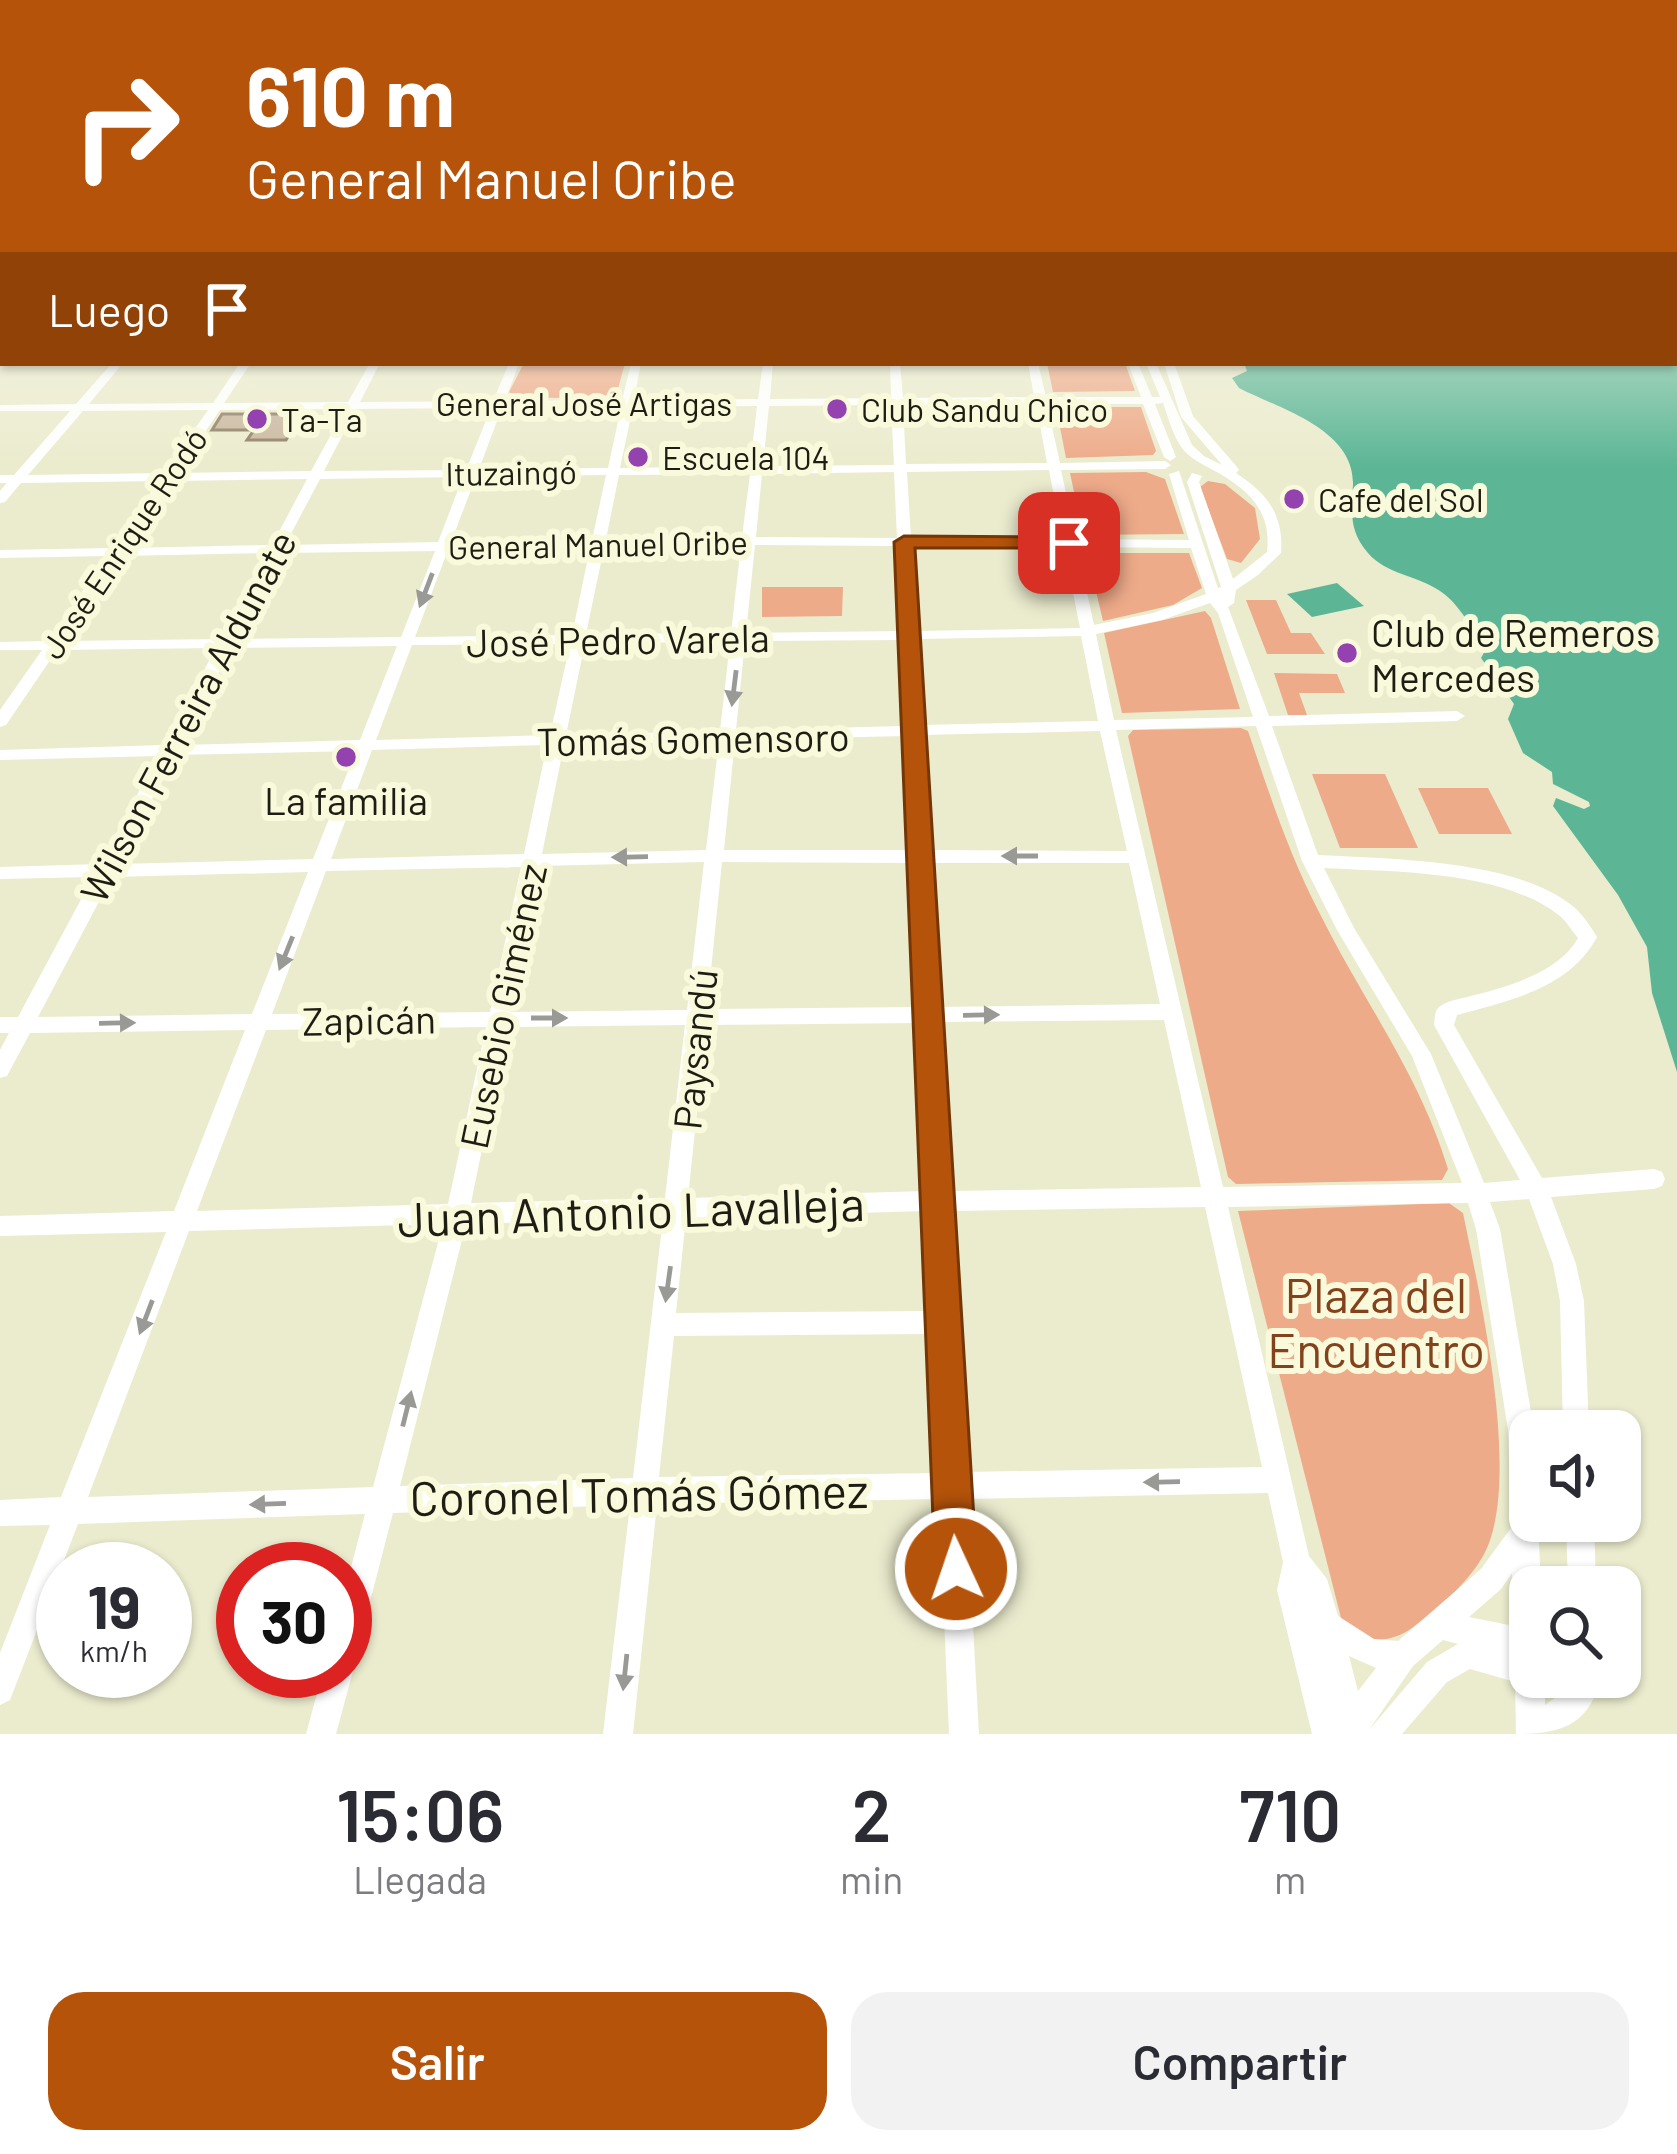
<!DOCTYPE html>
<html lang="es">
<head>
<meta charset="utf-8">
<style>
  :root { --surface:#fff; --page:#f2f2f3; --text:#2b2b33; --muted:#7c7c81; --accent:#b45309 }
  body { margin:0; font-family:Barlow,sans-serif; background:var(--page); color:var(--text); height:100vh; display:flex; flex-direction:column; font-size:45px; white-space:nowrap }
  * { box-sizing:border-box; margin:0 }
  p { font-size:39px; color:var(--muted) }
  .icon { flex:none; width:66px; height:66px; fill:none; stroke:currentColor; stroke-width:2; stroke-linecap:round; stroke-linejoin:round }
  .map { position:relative; height:1734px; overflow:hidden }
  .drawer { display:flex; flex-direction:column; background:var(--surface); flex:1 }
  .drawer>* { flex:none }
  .top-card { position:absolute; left:0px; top:0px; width:1677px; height:366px; box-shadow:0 3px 9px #0004; background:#b45309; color:#fff; overflow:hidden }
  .fabs { position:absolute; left:1509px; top:1410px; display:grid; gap:24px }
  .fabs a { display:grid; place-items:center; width:132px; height:132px; border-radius:24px; background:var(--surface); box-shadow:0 3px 9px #0004; font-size:60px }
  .speed { position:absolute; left:36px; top:1542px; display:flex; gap:24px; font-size:60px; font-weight:700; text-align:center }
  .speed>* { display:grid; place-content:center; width:156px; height:156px; border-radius:50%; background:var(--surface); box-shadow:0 3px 9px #0004; line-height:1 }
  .speed small { font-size:30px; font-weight:400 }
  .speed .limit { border:18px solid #d22; background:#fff; color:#111 }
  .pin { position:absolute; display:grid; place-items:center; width:102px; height:102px; color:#fff; margin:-51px; border-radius:24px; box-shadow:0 6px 18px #0006 }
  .me { position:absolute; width:132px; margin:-66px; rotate:357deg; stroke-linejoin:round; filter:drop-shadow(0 0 9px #0008) }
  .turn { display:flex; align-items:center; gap:42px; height:252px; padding:0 48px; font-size:54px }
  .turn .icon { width:156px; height:156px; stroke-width:2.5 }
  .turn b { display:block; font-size:84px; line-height:102px }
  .then { display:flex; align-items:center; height:114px; padding:0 48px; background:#0003; gap:24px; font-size:45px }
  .eta { display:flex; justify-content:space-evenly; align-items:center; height:204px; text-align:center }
  .eta b { font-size:72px; font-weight:600; line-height:84px }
  .primary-button { display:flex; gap:24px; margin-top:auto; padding:24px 48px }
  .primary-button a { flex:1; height:138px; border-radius:36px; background:var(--accent); color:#fff; font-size:48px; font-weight:600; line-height:138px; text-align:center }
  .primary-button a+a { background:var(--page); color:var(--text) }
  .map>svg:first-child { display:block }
</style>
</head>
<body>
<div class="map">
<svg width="1677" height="1734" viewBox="0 0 1677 1734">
  <rect width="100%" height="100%" fill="#ebecce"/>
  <g fill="#eeab8a">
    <polygon points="524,363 625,363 618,389 622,392 606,399 514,397 509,392"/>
    <polygon points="1047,363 1125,363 1135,391 1053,392"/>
    <polygon points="1141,407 1156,451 1153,455 1066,458 1056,407"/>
    <polygon points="1146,472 1165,479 1184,534 1083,535 1070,473"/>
    <polygon points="1208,481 1225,484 1255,508 1260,539 1241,563 1227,559 1200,487"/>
    <polygon points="1087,553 1189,553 1202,588 1173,605 1103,621"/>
    <polygon points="762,587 843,587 842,616 762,617"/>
    <polygon points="1246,600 1276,600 1291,633 1311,633 1325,654 1267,654"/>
    <polygon points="1205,611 1211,618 1240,709 1122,713 1104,633"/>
    <polygon points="1274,673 1337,674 1345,693 1299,693 1307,715 1288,715"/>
    <path d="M1241,728L1248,731C1269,793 1289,854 1319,912C1362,999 1420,1075 1448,1169L1442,1180L1236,1184L1228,1177L1128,736L1133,730Z"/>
    <polygon points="1312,774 1385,774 1418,848 1340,848"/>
    <polygon points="1418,788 1488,788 1512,834 1439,834"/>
    <path d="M1449,1203L1463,1213C1480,1295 1520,1472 1487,1548C1474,1578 1438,1609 1412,1628C1386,1646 1361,1643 1341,1618L1238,1211Z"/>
  </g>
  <g fill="#5cb696">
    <path d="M1674,237L1677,238V1072L1652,993L1647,947L1618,895L1553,806L1556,798L1584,809L1590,806L1589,802L1553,784L1552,772L1523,753L1508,719L1514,704L1481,658L1486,649C1473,631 1459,603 1440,591C1417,575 1387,575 1368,553C1348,530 1352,511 1353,484C1354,428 1277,408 1239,388L1232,378L1247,371L1244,363H1674Z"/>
    <polygon points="1337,583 1364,606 1312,617 1287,594"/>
  </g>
  <polygon fill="#cab9a1" stroke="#918169" stroke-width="3" points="222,414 301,414 286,440 247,440 254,430 212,430"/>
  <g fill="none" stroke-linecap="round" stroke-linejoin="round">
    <g fill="#fff" fill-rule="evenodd">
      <polygon points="3,236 3,243 0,244 0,237"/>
      <rect x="0" y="253" width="3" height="6"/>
      <rect x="0" y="300" width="3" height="6"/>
      <rect x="0" y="348" width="3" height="9"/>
      <path d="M112,363H123L89,404L213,403L240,363H251L224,403L348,402L370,363H380L360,402L493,401L509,363H519L505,401L622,400L631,363H641L634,400L758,399L763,363H773L770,399L891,398L890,363H900L903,398L1034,397L1028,363H1038L1046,397H1141L1128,363H1138L1152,397H1160L1146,363H1156L1192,445L1204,456L1222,465L1181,417L1164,363H1174L1193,416L1237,467L1239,470L1236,473C1267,493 1284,515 1281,553L1258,575L1236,590L1234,603L1228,607L1269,716L1457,711L1465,716L1457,721L1272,726L1318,855C1390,859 1516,859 1574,907C1583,915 1591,927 1597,937C1570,988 1509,1001 1457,1015L1454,1025L1542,1178L1654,1169L1662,1172L1665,1179L1662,1186L1654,1189L1551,1197L1576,1264L1584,1301L1589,1431H1563L1560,1301L1553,1264L1529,1199L1490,1202L1500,1229L1534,1430L1530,1431V1521H1538L1541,1587H1530V1677H1545V1705L1563,1692L1570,1677H1600C1591,1726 1559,1734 1516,1734L1515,1682L1470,1669L1447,1682L1402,1734H1312L1277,1590L1283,1562L1268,1493L966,1499L979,1734H949L939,1499L657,1504L633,1734H603L630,1505L393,1513L359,1644L355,1654L345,1658V1590L365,1514L78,1524L10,1700L0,1705V1653L50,1525L0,1526V1500L61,1497L166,1232L0,1236V1216L174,1211L245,1030L30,1033L7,1076L0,1078V1050L9,1033H0V1017H18L93,877L0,879V867L100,864L158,756L0,760V750L164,745L216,648L57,650L6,725L0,727V710L42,650H0V642L48,641L107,556L0,558V550L112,548L159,481L21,483L5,502L0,503V491L7,483H0V475H14L70,411H0V405L76,404ZM1163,403C1168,417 1173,436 1182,448C1189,458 1202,464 1213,470C1247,488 1272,510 1267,552L1233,579L1199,482L1202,476L1192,473L1187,482L1221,587L1218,588L1179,471L1169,474L1189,540L1076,539L1061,470L1165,469L1171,465L1165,461L1060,463L1047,404H1143L1164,457L1170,461L1176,457L1155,404ZM1036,404L1047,463L906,464L903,405ZM891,405L894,465L763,466L769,406ZM757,406L750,466L620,468L633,407ZM621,407L608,468L479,469L502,408ZM491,408L466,470L324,471L356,409ZM345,409L311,471L177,473L220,410ZM208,410L164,473L28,475L83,411ZM1049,470L1062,539L911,538L907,472ZM894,472L897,538L756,537L762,474ZM750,474L742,537L606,539L619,475ZM606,475L592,540L451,542L476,477ZM463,477L438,542L285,545L320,479ZM307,479L272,545L126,548L172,481ZM741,545L731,633L586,634L604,548ZM755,545L897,546L901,631L746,633ZM911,546L1064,547L1080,628L916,631ZM1077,547L1191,548L1206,594L1153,613L1094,625ZM590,548L572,635L415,637L448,550ZM435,551L401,637L236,639L281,553ZM267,553L221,639L63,641L121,556ZM1210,603L1218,613L1253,717L1114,720L1096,634L1162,620ZM1081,636L1098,721L921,725L916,639ZM901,640L905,726L736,730L745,641ZM730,642L720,731L566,735L585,643ZM570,644L550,735L376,740L412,645ZM397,646L360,740L181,745L232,648ZM1256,726L1302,861L1337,930L1412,1056L1462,1183L1223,1187L1116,730ZM1100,731L1127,851L928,850L922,735ZM906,736L911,850H724L735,740ZM719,741L706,850L542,854L564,745ZM547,745L524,854L331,859L372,750ZM356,751L313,859L118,864L175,755ZM704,862L687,1010L510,1012L539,866ZM722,862L911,863L917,1007L707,1009ZM929,863H1129L1160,1004L937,1007ZM521,867L490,1012L272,1014L326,871ZM1324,868C1394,872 1502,870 1560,916C1567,922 1572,931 1578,938C1558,974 1505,987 1467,997C1459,999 1446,1001 1439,1007C1434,1012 1435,1018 1434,1025L1520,1180L1484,1183L1431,1054L1354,928ZM308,872L252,1014L38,1017L112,877ZM1164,1020L1201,1187L948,1191L938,1022ZM918,1023L925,1191L688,1198L706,1025ZM685,1025L665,1198L471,1203L507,1027ZM486,1027L448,1204L197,1211L266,1030ZM1468,1203L1476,1229L1508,1430L1511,1528L1481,1569L1398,1641L1374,1639L1338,1616L1327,1579L1309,1556L1228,1207ZM1205,1207L1262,1467L964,1472L949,1211ZM926,1211L931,1311L676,1313L686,1218ZM663,1218L633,1478L400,1486L466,1224ZM443,1224L373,1487L88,1497L189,1231ZM932,1334L938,1473L659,1477L674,1336ZM1512,1573L1514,1626L1469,1617L1501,1589ZM1443,1640L1458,1644L1427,1662L1369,1730L1413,1666ZM1349,1656L1376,1668L1358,1691Z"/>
      <polygon points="1566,1521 1594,1521 1596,1587 1568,1587"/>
      <polygon points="345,1659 353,1671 336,1734 306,1734 323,1671 345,1671"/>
    </g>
  </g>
  <defs><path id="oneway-solid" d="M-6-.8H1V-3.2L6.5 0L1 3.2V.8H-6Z" transform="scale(3)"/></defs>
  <g fill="#999995">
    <use href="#oneway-solid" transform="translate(426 590) rotate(111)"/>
    <use href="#oneway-solid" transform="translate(734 688) rotate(97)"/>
    <use href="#oneway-solid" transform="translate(1020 856) rotate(-180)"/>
    <use href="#oneway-solid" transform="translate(630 857) rotate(179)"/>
    <use href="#oneway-solid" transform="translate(286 953) rotate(112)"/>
    <use href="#oneway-solid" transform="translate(981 1015) rotate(-1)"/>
    <use href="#oneway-solid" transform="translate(549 1018)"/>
    <use href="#oneway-solid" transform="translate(117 1023) rotate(-1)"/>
    <use href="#oneway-solid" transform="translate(668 1284) rotate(98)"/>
    <use href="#oneway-solid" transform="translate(146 1317) rotate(111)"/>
    <use href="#oneway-solid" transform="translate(407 1409) rotate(-76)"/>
    <use href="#oneway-solid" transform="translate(1162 1482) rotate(179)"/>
    <use href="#oneway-solid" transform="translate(268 1504) rotate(178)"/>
    <use href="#oneway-solid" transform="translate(625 1672) rotate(96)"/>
  </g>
  <linearGradient id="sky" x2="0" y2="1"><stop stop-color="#70b5c7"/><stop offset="0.48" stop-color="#f6f6e9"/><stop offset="1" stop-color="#f6f6e9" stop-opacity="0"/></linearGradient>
  <rect width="1677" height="466" fill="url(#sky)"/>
  <polygon fill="#b45309" stroke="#753606" stroke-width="3" points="1069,537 1079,543 1076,548 915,548 977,1569 971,1584 956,1590 941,1584 935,1569 894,542 904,536"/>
  <g fill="#9442b0" stroke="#f9f9db" stroke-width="4.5">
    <circle cx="837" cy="409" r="12"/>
    <circle cx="257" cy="419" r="12"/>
    <circle cx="638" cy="457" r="12"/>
    <circle cx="1294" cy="499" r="12"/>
    <circle cx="1347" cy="653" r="12"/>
    <circle cx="346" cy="757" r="12"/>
  </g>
  <g text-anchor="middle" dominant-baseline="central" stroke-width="12" stroke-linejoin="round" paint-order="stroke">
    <g font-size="33" fill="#1d1d13" stroke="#f9f9db">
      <text x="584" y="403">General José Artigas</text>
      <text transform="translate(511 472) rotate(-1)">Ituzaingó</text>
      <text transform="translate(123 543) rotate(-56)">José Enrique Rodó</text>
      <text transform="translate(598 544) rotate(-1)">General Manuel Oribe</text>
    </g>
    <g font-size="33" fill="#1d1d13" stroke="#f9f9db" text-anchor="start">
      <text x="861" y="409">Club Sandu Chico</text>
      <text x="281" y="419">Ta-Ta</text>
      <text x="662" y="457">Escuela 104</text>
      <text x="1318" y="499">Cafe del Sol</text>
    </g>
    <g font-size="39" fill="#1d1d13" stroke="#f9f9db" text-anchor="start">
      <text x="1371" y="631">Club de Remeros<tspan x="1371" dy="45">Mercedes</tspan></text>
      <text x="346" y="799" text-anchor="middle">La familia</text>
    </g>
    <g font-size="39" fill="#1d1d13" stroke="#f9f9db">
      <text transform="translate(618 639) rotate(-1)">José Pedro Varela</text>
      <text transform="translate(187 716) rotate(-62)">Wilson Ferreira Aldunate</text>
      <text transform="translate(693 738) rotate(-1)">Tomás Gomensoro</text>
      <text transform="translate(502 1006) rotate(-78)">Eusebio Giménez</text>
      <text transform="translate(369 1019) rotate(-1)">Zapicán</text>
      <text transform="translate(694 1049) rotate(-84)">Paysandú</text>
    </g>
    <g font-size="48" fill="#1d1d13" stroke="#f9f9db">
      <text transform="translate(631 1210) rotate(-2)">Juan Antonio Lavalleja</text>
      <text transform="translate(639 1493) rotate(-1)">Coronel Tomás Gómez</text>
    </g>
    <g font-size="48" fill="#83411c" stroke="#f9f9db">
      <text x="1376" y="1294">Plaza del<tspan x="1376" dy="55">Encuentro</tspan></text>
    </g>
  </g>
</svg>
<div class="fabs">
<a><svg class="icon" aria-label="sound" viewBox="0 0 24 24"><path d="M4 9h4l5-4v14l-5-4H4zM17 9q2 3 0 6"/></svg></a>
<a><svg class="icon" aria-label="search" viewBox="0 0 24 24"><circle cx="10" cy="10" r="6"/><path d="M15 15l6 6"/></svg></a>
</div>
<div class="speed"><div>19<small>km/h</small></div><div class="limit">30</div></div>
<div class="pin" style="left:1069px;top:543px;background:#d93025"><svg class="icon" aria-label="arrive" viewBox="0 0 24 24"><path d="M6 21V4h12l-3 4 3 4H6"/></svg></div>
<svg class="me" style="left:956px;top:1569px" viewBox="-20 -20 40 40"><circle r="17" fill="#b45309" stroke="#fff" stroke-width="3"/><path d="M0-11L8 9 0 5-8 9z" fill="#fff"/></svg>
<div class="top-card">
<div class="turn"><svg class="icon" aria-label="right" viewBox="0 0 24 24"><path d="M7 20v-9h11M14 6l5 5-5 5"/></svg><div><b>610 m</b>General Manuel Oribe</div></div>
<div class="then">Luego<svg class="icon" aria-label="arrive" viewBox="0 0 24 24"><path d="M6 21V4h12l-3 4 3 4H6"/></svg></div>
</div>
</div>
<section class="drawer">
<div class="eta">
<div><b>15:06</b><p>Llegada</p></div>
<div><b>2</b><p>min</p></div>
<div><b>710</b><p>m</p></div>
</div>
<div class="primary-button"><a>Salir</a><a>Compartir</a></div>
</section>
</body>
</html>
